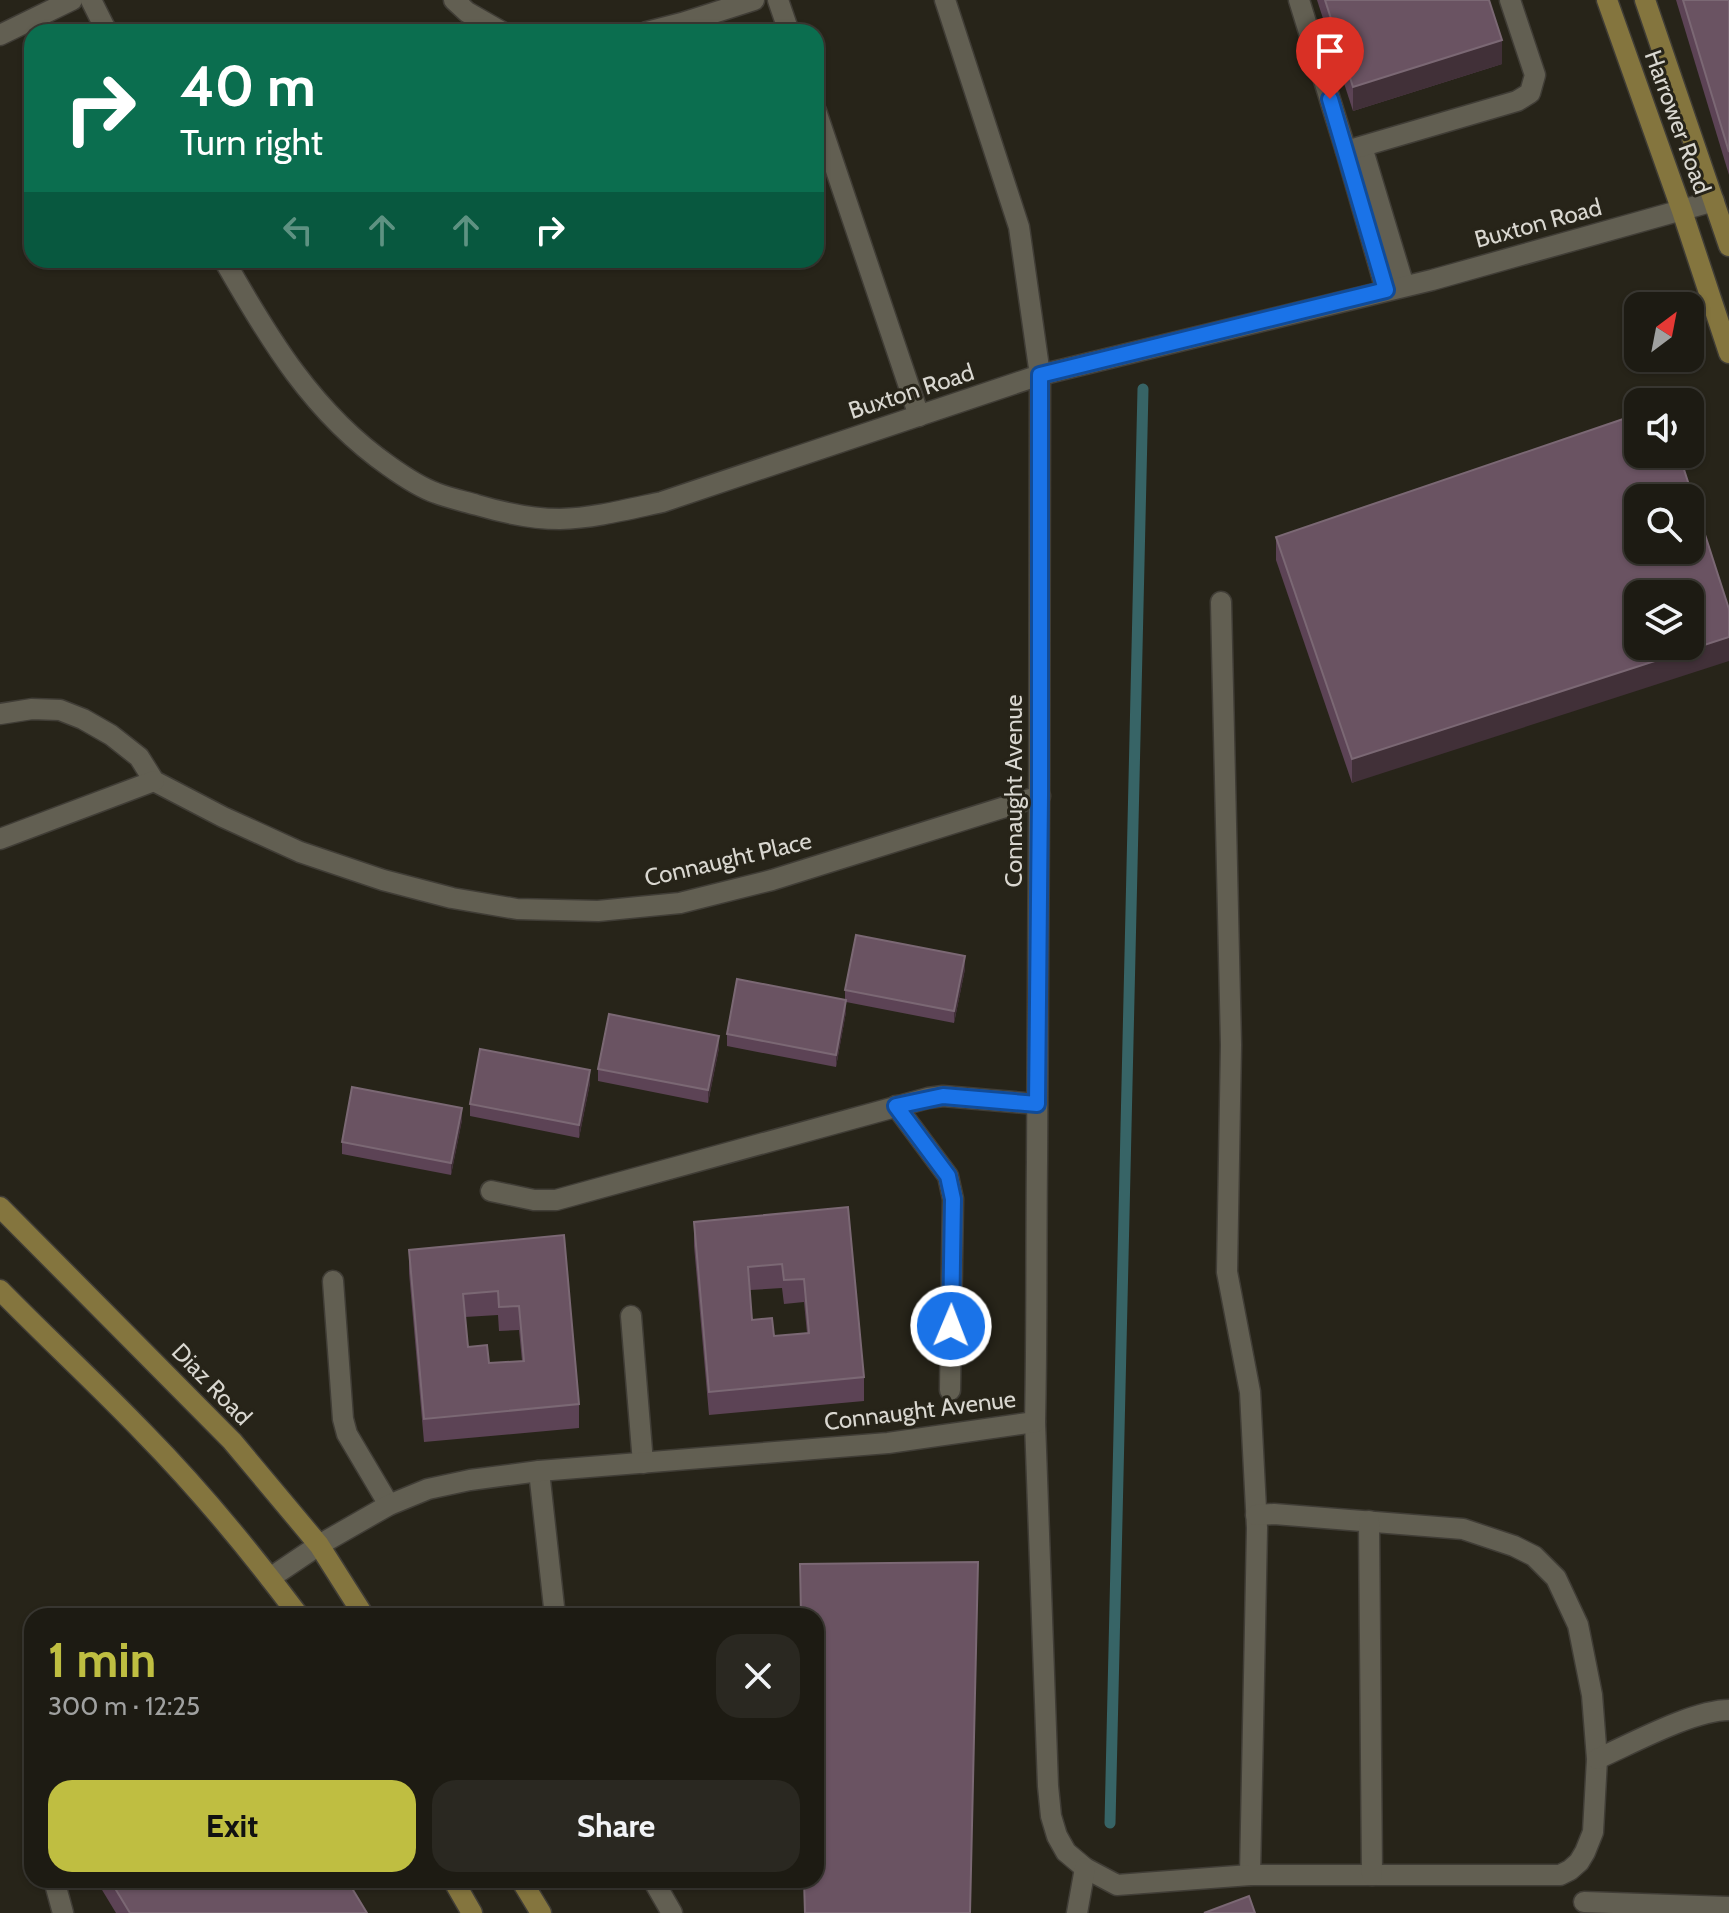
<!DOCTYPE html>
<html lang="en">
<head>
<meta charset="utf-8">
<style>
  :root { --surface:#1d1b13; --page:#2a2821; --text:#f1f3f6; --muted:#a0a1a0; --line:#3b3933; --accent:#bfbe41 }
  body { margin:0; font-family:Cabin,sans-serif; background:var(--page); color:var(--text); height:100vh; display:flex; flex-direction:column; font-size:30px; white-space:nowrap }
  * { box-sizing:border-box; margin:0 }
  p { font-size:26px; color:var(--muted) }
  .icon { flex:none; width:44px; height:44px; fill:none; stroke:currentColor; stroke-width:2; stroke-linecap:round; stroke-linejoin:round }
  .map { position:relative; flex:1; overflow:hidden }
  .details { position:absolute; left:24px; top:1608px; width:800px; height:280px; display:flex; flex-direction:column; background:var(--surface); border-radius:24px; box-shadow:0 2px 6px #0004,0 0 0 2px var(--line) }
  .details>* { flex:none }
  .guide { position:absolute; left:24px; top:24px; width:800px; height:244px; border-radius:24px; box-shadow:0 2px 6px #0004,0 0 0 2px var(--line); background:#0b6e4f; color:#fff; overflow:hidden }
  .needle { width:52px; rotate:32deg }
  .tools { position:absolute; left:1624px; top:292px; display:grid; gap:16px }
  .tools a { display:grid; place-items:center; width:80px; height:80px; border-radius:16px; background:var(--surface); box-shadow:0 2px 6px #0004,0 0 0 2px var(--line); font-size:40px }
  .pin { position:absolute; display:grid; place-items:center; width:68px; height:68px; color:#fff; margin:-82px -34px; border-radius:50% 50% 50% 0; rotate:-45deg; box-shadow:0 0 8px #0007 }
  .pin .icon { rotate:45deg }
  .me { position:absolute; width:88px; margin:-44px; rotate:1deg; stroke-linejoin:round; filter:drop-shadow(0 0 6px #0008) }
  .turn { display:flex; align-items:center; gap:28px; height:168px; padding:0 24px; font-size:36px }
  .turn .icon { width:104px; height:104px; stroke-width:2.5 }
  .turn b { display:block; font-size:56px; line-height:68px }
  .lanes { display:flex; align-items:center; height:76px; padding:0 24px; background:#0003; justify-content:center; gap:40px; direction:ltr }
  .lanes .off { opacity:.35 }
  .round { display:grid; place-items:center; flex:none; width:84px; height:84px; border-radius:24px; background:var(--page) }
  .overview { display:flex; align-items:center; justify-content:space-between; height:136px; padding:0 24px }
  h1 { font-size:48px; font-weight:700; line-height:60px; color:var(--accent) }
  .primary-button { display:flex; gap:16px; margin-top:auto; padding:16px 24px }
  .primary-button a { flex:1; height:92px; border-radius:24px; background:var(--accent); color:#111; font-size:32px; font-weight:700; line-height:92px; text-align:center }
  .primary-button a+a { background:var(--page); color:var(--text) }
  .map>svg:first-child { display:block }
</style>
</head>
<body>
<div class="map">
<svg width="1729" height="1913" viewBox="0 0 1729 1913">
  <rect width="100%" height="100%" fill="#272419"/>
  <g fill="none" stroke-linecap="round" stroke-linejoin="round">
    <polyline stroke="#376466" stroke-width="11" points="1110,1823 1143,389"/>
    <g stroke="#403d36" stroke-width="23">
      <g id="lane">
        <polyline points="945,0 1019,227 1040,375"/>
        <polyline points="1299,0 1346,151 1386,290"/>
        <polyline points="0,35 72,0"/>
        <polyline points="1362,147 1404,286"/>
        <polyline points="1346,151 1517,101 1530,93 1535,75 1510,0"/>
        <polyline points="1221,602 1231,1045 1227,1272 1250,1392 1257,1528 1250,1875"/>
        <polyline points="896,1106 948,1176 953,1199 950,1390"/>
        <polyline points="491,1191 534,1200 556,1200 928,1098 943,1096 1037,1104"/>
        <polyline points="333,1281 343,1419 347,1434 389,1505"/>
        <polyline points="631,1316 643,1463"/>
        <polyline points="1035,1422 1048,1786 1051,1816 1057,1836 1066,1852 1085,1868 1117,1885 1250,1875 1560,1875 1570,1870 1579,1862 1585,1852 1593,1832 1597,1759 1592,1695 1578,1625 1556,1578 1534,1556 1514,1546 1463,1529 1274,1514 1256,1515"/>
        <polyline points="539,1471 555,1616"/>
        <polyline points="1369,1521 1372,1875"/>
        <path d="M1597,1759C1631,1744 1693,1710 1729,1710"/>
        <polyline points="54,1880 63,1913"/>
        <polyline points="653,1880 672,1913"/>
        <polyline points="1584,1902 1729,1907"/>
        <polyline points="1077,1913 1085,1868"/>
      </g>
    </g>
    <g stroke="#403d36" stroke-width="23">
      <g id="street">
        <polyline points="91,0 107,32"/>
        <polyline points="454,0 467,12 502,32"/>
        <polyline points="778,0 789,32"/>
        <polyline points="647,32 682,23 754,0"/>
        <polyline points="816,111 919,416"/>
        <path d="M224,260C269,339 313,413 389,466C403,476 419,487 436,493C449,498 463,501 477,505C504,513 532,519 560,519C594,518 629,509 662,502L1040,375L1432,280L1714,201"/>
        <polyline points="0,714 32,709 60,710 83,719 111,735 139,757 154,781 223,817 300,852 383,880 452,898 517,909 598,911 680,903 772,880 1040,796"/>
        <polyline points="0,839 154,781"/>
        <path d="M270,1578L319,1545L389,1505L428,1489L470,1480L539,1471L888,1443L1035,1422C1037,1336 1036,1249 1037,1162C1039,900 1040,637 1040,375"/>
      </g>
    </g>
    <g stroke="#403d36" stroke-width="23">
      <g id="secondary">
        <polyline points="1607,0 1682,211 1729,353"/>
        <polyline points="1645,0 1729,246"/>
        <polyline points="0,1207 232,1441 319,1545 364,1616"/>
        <path d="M0,1290C47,1338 97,1384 144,1433C200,1490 251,1552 299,1616"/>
        <polyline points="453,1880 472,1913"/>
        <polyline points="521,1880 541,1913"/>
      </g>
    </g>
    <use href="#lane" stroke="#625f52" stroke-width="20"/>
    <use href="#street" stroke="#625f52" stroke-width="20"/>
    <use href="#secondary" stroke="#84753e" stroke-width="20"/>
  </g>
  <g fill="#5c4355" fill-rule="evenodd">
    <polygon points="1317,0 1489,0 1502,64 1353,111"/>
    <polygon points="1676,0 1729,0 1729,175"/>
    <polygon points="1276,537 1729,609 1352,783 1276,560"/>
    <polygon points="965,969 954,1023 846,1002 846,1012 836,1067 727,1046 727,1034 845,1000 845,990"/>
    <polygon points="719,1048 708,1103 598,1081 598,1069"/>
    <polygon points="590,1083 579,1138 470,1116 470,1104"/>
    <polygon points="462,1120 451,1175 342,1154 342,1142"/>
    <path d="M848,1207L864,1377V1401L709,1415L694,1246V1222ZM782,1288L784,1304L804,1302L807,1333L774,1336L752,1320L750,1290Z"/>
    <path d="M564,1235L579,1404V1428L424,1442L409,1273V1250ZM498,1315L499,1331L519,1330L522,1361L489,1363L468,1347L465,1317Z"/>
    <polygon points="96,1880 241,1880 244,1885 367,1913 116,1913"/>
  </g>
  <g fill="#413038">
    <polygon points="1502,40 1502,64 1353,111 1353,87"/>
    <polygon points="1729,637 1729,661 1352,783 1352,759"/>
    <polygon points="965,956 965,969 954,1023 954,1011"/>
    <polygon points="846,1000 846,1012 836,1067 836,1055"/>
    <polygon points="719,1036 719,1048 708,1103 708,1090"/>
    <polygon points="590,1070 590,1083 579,1138 579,1125"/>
    <polygon points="462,1108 462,1120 451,1175 451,1163"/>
  </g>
  <g fill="#6a5362" stroke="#7b6874" stroke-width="2" fill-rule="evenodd">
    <polygon points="1325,0 1489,0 1502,40 1353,87"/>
    <polygon points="1683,0 1729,0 1729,152"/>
    <path d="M1638,414V454H1679L1729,609V637L1352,759L1276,537ZM1638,498H1690V550H1638ZM1638,594H1690V646H1638Z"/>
    <polygon points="856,935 965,956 954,1011 845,990"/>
    <polygon points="737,979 846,1000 836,1055 727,1034"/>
    <polygon points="609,1014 719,1036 708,1090 598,1069"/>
    <polygon points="480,1049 590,1070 579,1125 470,1104"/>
    <polygon points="352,1087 462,1108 451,1163 342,1142"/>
    <path d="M848,1207L864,1377L709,1392L694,1222ZM782,1264L784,1280L804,1279L809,1333L774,1336L772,1318L752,1320L748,1267Z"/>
    <path d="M564,1235L579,1404L424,1419L409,1250ZM498,1291L499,1307L519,1306L524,1361L489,1363L487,1345L468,1347L463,1294Z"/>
    <polygon points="978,1562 970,1913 805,1913 804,1880 816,1880 816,1616 801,1616 800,1564"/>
    <polygon points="110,1880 241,1880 244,1885 254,1880 347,1880 367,1913 130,1913"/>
    <polygon points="1249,1896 1255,1913 1204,1913"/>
  </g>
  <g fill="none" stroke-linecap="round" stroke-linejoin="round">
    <g stroke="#114b97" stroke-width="20">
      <polyline id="route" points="951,1326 953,1199 948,1176 896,1106 943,1096 1037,1104 1040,796 1040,375 1386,290 1330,99"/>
    </g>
    <use href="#route" stroke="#1a73e8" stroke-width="14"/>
  </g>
  <g text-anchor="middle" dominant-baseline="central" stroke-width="6" stroke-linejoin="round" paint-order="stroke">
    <g font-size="24" fill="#d9d7d0" stroke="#272419">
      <text transform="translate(1678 122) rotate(70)">Harrower Road</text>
      <text transform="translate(1538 223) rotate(-15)">Buxton Road</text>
      <text transform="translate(911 391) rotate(-18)">Buxton Road</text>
      <text transform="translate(1013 791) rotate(-90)">Connaught Avenue</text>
      <text transform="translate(728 859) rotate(-13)">Connaught Place</text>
      <text transform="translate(212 1384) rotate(46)">Diaz Road</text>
      <text transform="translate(920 1410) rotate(-7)">Connaught Avenue</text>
    </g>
  </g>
</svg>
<div class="tools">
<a><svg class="needle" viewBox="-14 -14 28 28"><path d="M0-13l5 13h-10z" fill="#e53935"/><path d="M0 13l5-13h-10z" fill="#a0a1a0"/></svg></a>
<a><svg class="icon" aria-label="sound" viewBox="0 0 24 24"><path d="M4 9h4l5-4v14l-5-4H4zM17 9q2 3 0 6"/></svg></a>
<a><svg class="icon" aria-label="search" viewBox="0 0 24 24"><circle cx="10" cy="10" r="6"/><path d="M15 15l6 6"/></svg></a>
<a><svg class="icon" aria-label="layers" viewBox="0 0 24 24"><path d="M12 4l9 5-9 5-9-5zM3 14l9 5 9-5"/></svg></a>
</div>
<div class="pin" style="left:1330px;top:99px;background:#d93025"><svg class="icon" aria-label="arrive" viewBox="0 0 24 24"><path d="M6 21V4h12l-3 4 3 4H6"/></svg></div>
<svg class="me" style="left:951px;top:1326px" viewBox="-20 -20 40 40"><circle r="17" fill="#1a73e8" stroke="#fff" stroke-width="3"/><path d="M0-11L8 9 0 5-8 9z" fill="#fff"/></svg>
<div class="guide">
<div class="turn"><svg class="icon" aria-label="right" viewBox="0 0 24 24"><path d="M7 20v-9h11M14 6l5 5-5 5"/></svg><div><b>40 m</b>Turn right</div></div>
<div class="lanes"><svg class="icon off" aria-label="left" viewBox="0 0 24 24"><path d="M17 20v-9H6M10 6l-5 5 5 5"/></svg><svg class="icon off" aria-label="ahead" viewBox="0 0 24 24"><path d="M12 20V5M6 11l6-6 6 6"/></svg><svg class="icon off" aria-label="ahead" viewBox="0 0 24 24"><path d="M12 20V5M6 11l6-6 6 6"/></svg><svg class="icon" aria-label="right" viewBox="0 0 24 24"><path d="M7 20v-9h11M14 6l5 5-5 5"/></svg></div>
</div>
<section class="details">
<div class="overview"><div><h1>1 min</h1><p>300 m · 12:25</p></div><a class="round"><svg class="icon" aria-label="close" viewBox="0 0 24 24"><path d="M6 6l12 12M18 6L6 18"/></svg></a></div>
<div class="primary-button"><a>Exit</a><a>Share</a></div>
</section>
</div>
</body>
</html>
